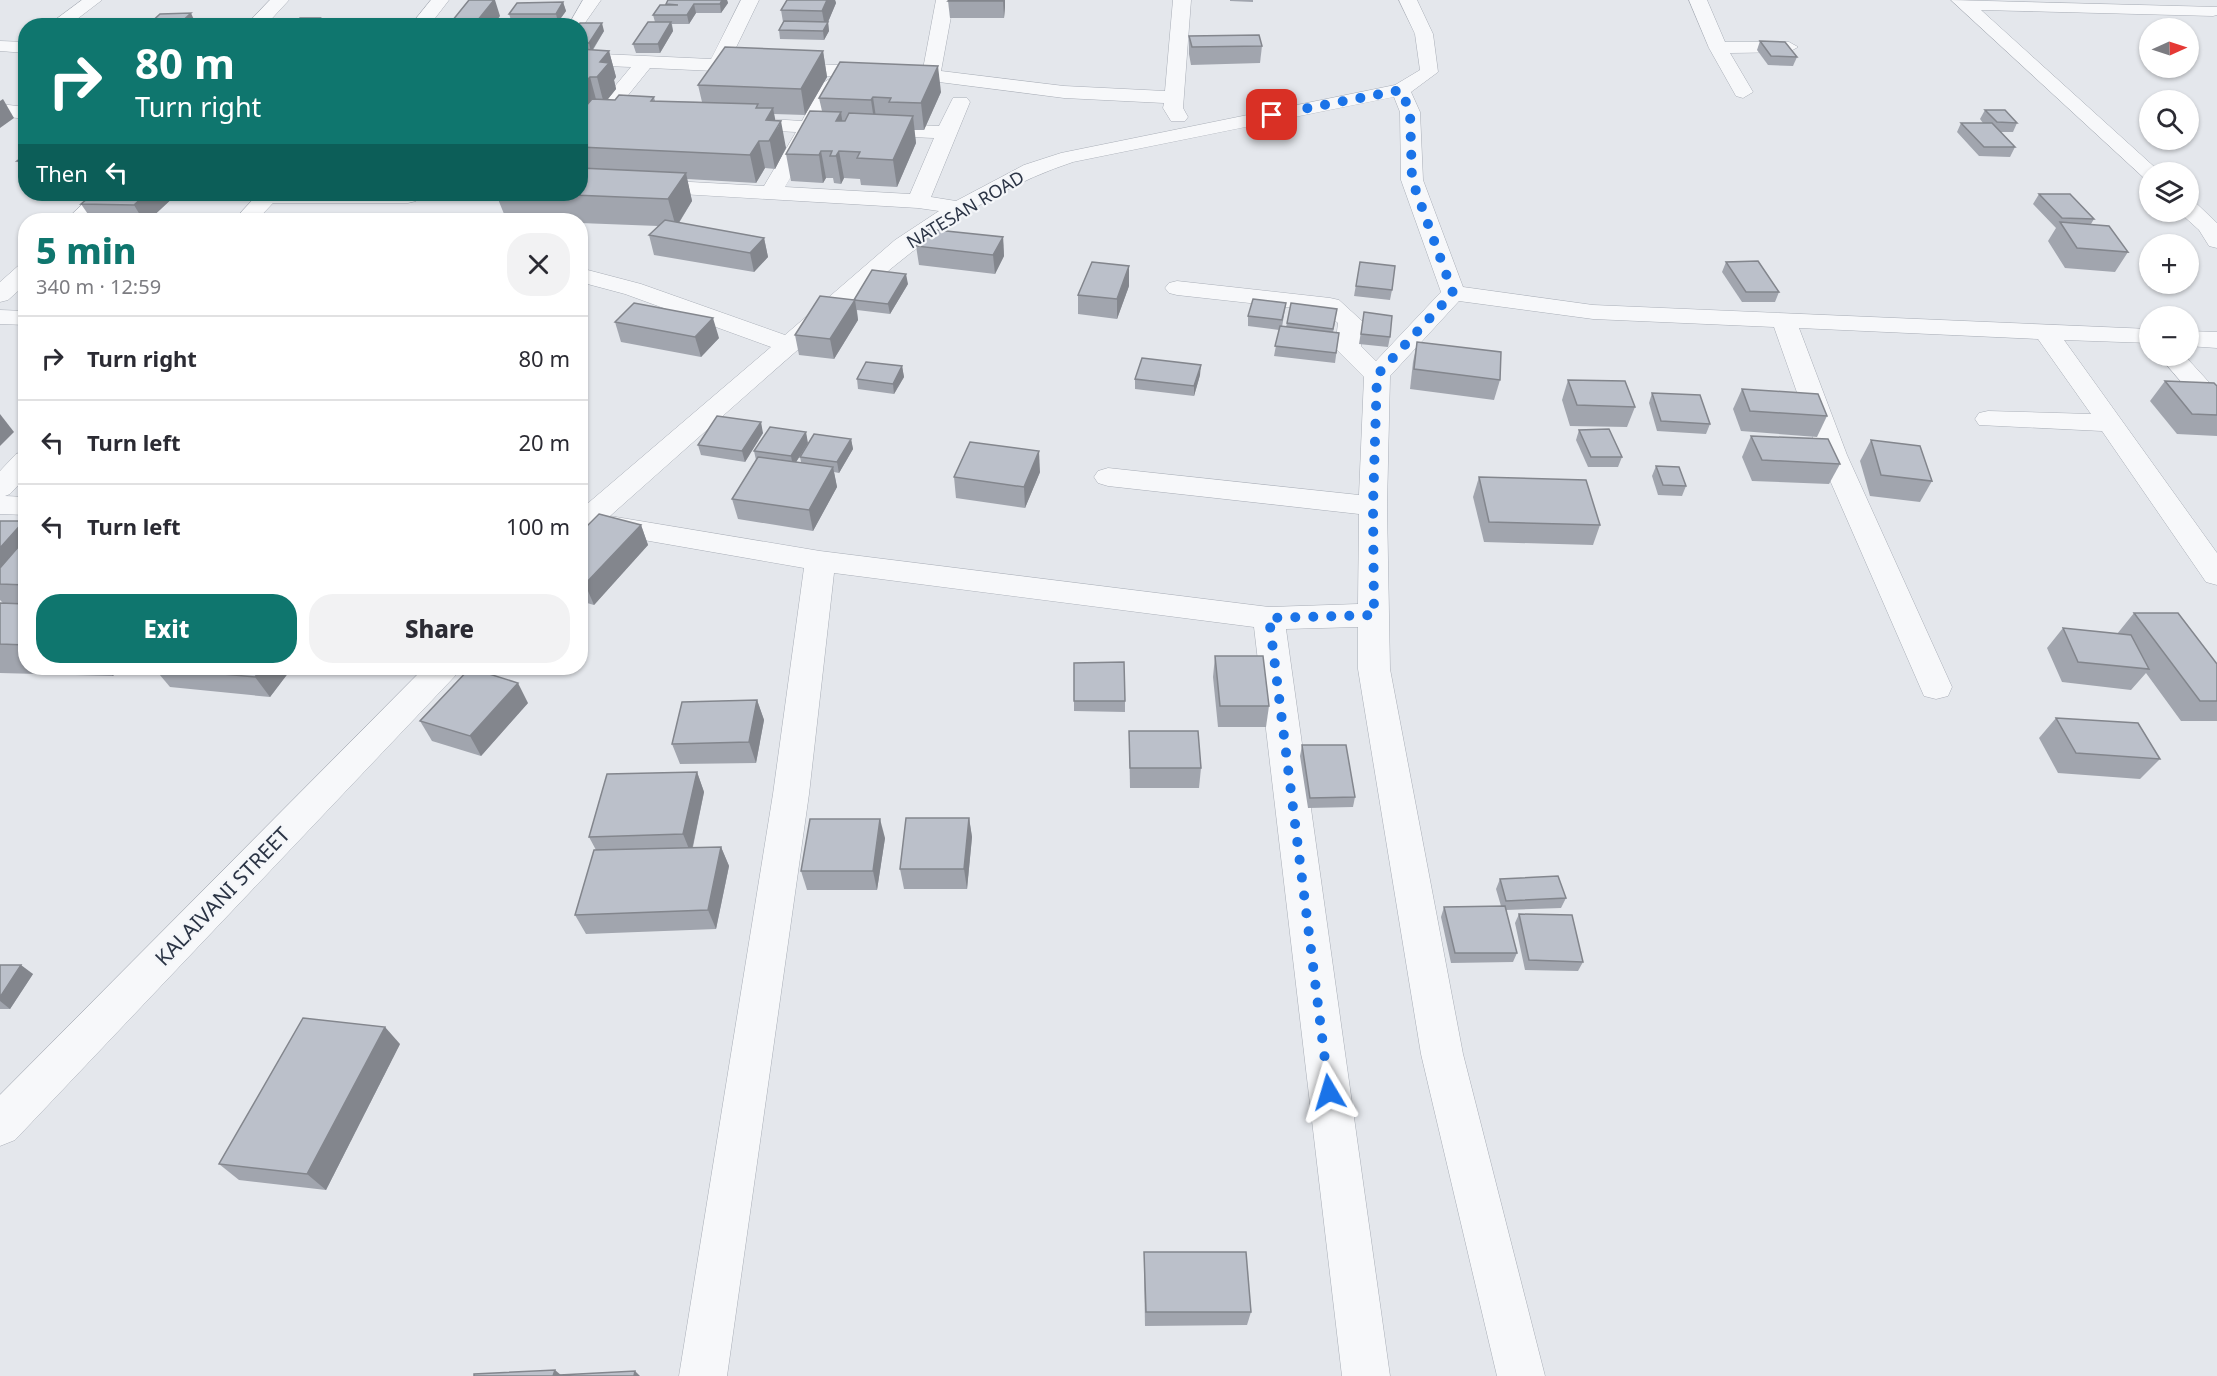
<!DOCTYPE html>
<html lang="en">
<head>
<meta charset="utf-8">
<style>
  :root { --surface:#fff; --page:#f2f2f3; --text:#2b2b33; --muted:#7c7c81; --line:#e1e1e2; --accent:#0f766e }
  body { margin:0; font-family:"Noto Sans",sans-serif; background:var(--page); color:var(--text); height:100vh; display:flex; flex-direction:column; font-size:22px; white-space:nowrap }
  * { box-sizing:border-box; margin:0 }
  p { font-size:20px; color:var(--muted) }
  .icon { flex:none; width:33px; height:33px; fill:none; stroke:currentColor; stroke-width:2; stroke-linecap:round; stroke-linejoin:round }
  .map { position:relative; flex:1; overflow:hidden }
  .drawer { position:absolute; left:18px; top:213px; width:570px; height:462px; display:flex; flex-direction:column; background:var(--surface); border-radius:24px; box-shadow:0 2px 4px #0004 }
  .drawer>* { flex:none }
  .guide { position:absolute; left:18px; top:18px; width:570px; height:183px; border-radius:24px; box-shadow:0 2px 4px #0004; background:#0f766e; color:#fff; overflow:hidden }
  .needle { width:39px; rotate:87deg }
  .controls { position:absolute; left:2139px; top:18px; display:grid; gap:12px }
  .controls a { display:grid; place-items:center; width:60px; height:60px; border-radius:50%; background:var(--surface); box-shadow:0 2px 4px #0004; font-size:30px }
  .pin { position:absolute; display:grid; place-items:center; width:51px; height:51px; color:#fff; margin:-26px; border-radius:12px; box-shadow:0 3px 9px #0006 }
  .me { position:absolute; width:66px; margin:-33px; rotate:353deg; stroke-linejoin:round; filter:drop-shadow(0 0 4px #0008) }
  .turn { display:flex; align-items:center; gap:21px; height:126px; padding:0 18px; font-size:27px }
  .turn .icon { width:78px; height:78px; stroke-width:2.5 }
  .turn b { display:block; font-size:42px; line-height:51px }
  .then { display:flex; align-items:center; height:57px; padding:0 18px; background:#0003; gap:12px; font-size:22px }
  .round { display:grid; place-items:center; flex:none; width:63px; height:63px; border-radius:24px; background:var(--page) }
  .summary { display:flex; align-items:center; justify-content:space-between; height:102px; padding:0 18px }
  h1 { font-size:36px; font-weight:800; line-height:45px; color:var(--accent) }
  .button { display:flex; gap:12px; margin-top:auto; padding:12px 18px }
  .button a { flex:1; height:69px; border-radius:24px; background:var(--accent); color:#fff; font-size:24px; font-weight:800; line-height:69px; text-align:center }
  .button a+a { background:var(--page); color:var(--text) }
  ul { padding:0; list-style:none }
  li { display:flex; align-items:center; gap:18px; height:84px; padding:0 18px; border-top:2px solid var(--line) }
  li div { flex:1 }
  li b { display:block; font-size:22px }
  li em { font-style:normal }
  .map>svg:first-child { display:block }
</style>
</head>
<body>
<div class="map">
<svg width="2217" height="1376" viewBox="0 0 2217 1376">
  <rect width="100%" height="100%" fill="#e4e7ec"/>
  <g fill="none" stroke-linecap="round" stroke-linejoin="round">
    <g stroke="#a9aeb7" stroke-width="1">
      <g id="minor">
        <polygon points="82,0 102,0 68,26 47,26"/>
        <polygon points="270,0 289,0 265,26 245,26"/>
        <polygon points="431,0 449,0 429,26 410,26"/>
        <polygon points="583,0 601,0 580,30 580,26 568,26"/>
        <polygon points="741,0 759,0 730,60 923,69 936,0 954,0 941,71 1064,86 1165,91 1173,0 1191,0 1183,108 1188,117 1185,121 1171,121 1163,108 1164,103 1064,98 931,81 650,68 587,146 580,148 580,128 631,67 580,65 580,53 711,59"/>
        <path d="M1399,0H1417L1433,34L1438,72L1411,92L1420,112L1423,180L1463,287L1593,305L2150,329V343L2064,340L2217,553V585L2206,582L2102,431L1979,425L1975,419L1979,413L1988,411L2091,414L2038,339L1799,328L1847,455L1952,687L1948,696L1936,699L1924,696L1819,455L1774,327L1593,319L1459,301L1390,376L1387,506L1390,669L1463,1054L1545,1376H1497L1421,1054L1358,669V627L1286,629L1390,1376H1342L1254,627L834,573L809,794L727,1376H679L773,794L804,568L592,531L580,536V510L771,347L625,294L580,282V268L641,284L785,335L895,240L939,211L918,208L580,188V176L764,186L796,132L737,129L730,127L727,123L730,119L737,117L802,121L821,84L831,78L841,84L822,121L939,126L953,98H967L970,102L931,197L956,201L1024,165L1061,153L1395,85L1420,70L1415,34ZM1394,97L1400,112L1401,180L1441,292L1376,361L1361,346L1362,321L1339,300L1330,298L1177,281L1169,283L1165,288L1169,293L1177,295L1323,311L1338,323L1335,348L1364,377L1359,495L1108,468L1098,471L1094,477L1098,483L1108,486L1359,514L1358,604L1269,607L820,551L610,516C674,459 737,403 801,347C885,273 963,198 1073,162ZM816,133L934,138L910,194L785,187Z"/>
        <polygon points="1689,0 1707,0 1725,42 1789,42 1798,47 1789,52 1730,53 1753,92 1743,98 1736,96 1709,48"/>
        <polygon points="1951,0 2217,7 2217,15 2213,16 1981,10 2160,172 2150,172 2150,179 2143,177"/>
        <polygon points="0,41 26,42 26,53 0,51"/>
        <polygon points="0,104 26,107 26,119 0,116"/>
        <polygon points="93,194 116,194 89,220 66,220"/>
        <polygon points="258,194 417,194 419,196 416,201 408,203 273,203 257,220 234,220"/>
        <polygon points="2188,202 2196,203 2217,223 2217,248 2209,246 2199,230 2179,212 2188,212"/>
        <polygon points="26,264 26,284 8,300 0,302 0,282 18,266"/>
        <polygon points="0,310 26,311 26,325 0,324"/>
        <polygon points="2188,331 2217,332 2217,348 2188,346"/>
        <polygon points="2159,356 2185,356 2217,391 2217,415 2208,413"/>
        <polygon points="26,451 26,477 10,494 5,496 26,497 26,515 0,514 0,471 16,454"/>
        <polygon points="424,668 459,668 455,676 15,1140 0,1146 0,1095"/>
      </g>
    </g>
    <use href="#minor" fill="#f7f8fa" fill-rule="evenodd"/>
  </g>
  <g fill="#a1a5ae">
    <polygon points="668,0 727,0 728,3 721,13 696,13 689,24 672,24 673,31 660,53 636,53 633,44 655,22 653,15 666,5 666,4"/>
    <polygon points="787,0 835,0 836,3 828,22 829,31 824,40 780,39 779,30 783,22 781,10"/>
    <polygon points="1005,0 1005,7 1004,18 950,18 948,1"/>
    <polygon points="1230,0 1253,0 1253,2 1230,1"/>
    <polygon points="563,2 566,11 558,22 512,23 509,14"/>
    <polygon points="580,26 604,31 593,50 609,51 616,77 614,80 616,89 607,100 615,100 654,97 655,101 702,102 698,85 823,51 827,77 805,115 774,114 775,121 786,148 775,169 765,168 756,183 687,179 692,201 679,223 764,238 768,257 754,272 654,255 649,235 658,226 580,223 580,220 542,220 506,219 496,194 580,194"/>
    <polygon points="1189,36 1262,46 1260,63 1191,65 1189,54"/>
    <polygon points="1760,41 1797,57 1793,66 1768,65 1757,50"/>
    <polygon points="941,92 924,130 914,130 916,143 897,187 861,185 860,179 844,178 841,184 834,183 833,178 826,178 823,183 791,181 786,154 822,111 819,98"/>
    <polygon points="1985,110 2017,123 2013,132 2001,132 2015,147 2010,157 1979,156 1957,132 1961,123 1983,123 1980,119"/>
    <polygon points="26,154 26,174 17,161"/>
    <polygon points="93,194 177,194 149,220 92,220 81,204"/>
    <polygon points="2039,194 2094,219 2091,224 2128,252 2115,272 2065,268 2048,241 2056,228 2033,204"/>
    <polygon points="1003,237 1004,256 995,274 919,265 916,246"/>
    <polygon points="1360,262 1392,290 1390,300 1354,296"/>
    <polygon points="1726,262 1779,292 1775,302 1742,302 1722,272"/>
    <polygon points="908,284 890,314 857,310 858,320 834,359 799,355 795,335 854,300"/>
    <polygon points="1129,286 1117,319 1078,314 1078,295"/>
    <polygon points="1286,303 1282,327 1286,327 1287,323 1337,309 1333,333 1339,333 1335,363 1274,356 1279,330 1248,326 1248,316"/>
    <polygon points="1364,312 1390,337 1388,347 1359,344"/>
    <polygon points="615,322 719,338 701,357 621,342"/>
    <polygon points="1417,342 1500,380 1494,400 1410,389 1413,362"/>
    <polygon points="902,366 904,377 894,394 858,389 857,379"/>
    <polygon points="1200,375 1194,396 1135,389 1135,379"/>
    <polygon points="1568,380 1635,407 1627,427 1570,426 1562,400"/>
    <polygon points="2165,381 2217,386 2217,436 2177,434 2150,401"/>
    <polygon points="1742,389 1827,416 1817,437 1741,431 1733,409"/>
    <polygon points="1652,393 1710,424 1706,434 1657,431 1649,403"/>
    <polygon points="1579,430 1622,457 1618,467 1588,467 1576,440"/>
    <polygon points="763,433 745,462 701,455 698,445"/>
    <polygon points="1751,436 1840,464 1829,484 1752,481 1742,457"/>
    <polygon points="851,439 853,449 839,473 834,472 837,487 813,531 738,519 732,499 756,460 754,451 808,443 796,462 801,462 800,457"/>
    <polygon points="1871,440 1932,481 1920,502 1870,496 1860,461"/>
    <polygon points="1656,466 1686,486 1682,496 1658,495 1652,476"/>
    <polygon points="1040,472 1025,508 956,498 954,477"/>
    <polygon points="1479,477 1600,525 1593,545 1484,542 1473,497"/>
    <polygon points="0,521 26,524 26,668 119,668 113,676 0,673 0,603 3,603 0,600"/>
    <polygon points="641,525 648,545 594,605 580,601 580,533"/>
    <polygon points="2134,613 2217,664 2217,721 2181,721 2146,673 2131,690 2062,682 2047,648 2063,628 2117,634"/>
    <polygon points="1215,656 1269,706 1266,727 1218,727 1213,677"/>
    <polygon points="154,668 292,668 270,697 170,687"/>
    <polygon points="526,668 541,668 538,671"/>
    <polygon points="757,700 764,720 756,763 680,764 672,744"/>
    <polygon points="1074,701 1125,701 1125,712 1074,711"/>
    <polygon points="528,703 481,756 432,741 420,721"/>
    <polygon points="2056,718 2160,759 2140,779 2058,773 2039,738"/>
    <polygon points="1129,731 1201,768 1199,788 1130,788"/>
    <polygon points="1302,745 1355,797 1353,807 1308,808 1300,756"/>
    <polygon points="697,772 704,792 693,847 721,847 729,866 716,929 586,934 575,915 596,850 589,837"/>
    <polygon points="969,818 972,837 967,889 904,889 900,869"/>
    <polygon points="885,838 877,890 807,890 801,871"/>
    <polygon points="1500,879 1566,898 1561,908 1506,910 1517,953 1513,962 1451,963 1441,917 1444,907 1501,906 1496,889"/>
    <polygon points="1519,914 1583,962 1578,971 1525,970 1515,923"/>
    <polygon points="0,965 33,974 10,1009 0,1009"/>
    <polygon points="400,1044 326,1190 239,1180 219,1164"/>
    <polygon points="1144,1252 1251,1312 1247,1325 1145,1326 1144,1267"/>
  </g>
  <g fill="#83868d">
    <polygon points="494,0 495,0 500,16 493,26 473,26"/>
    <polygon points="722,0 727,0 728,3 721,13 720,4"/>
    <polygon points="827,0 835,0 836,3 828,22 829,31 824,40 823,31 825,27 822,11"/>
    <polygon points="1003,0 1005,0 1005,7 1004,18"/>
    <polygon points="563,2 566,11 558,22 556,14"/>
    <polygon points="694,4 696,13 689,24 687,15"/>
    <polygon points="191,13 195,22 192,26 177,26"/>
    <polygon points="320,18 323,26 312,26"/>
    <polygon points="556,20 558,26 553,26"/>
    <polygon points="671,22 673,31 660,53 658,44"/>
    <polygon points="602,23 604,31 591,52 589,43"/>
    <polygon points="609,51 616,77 614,80 616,89 604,104 597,77 600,62"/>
    <polygon points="823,51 827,77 805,115 801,89"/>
    <polygon points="938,66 941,92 924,130 921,103"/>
    <polygon points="590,77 597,103 580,124 580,88"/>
    <polygon points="873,97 877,124 875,127 871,100"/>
    <polygon points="3,99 14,118 0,128 0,101"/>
    <polygon points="773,108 777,129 781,121 786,148 775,169 766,120"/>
    <polygon points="841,112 845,139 836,121"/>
    <polygon points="913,116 916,143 897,187 893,160"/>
    <polygon points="759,141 765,168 756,183 750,155"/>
    <polygon points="821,151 826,178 823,183 819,155"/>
    <polygon points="839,151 844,178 841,184 836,156"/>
    <polygon points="686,173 692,201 676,227 668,199"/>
    <polygon points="146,194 177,194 149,220 143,220 134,205"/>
    <polygon points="1003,237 1004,256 995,274 993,255"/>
    <polygon points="764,238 768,257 754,272 750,253"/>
    <polygon points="1129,266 1129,286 1117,319 1117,299"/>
    <polygon points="906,274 908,284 890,314 888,304"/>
    <polygon points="855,300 858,320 834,359 830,339"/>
    <polygon points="713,318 719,338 701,357 695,337"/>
    <polygon points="1201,365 1200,375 1194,396 1194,386"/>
    <polygon points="902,366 904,377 894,394 893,384"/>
    <polygon points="0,414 14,432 0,446"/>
    <polygon points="761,422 763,433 745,462 742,451"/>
    <polygon points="806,432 808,443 793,467 791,456"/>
    <polygon points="851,439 853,449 839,473 837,462"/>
    <polygon points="1039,451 1040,472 1025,508 1024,487"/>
    <polygon points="833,467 837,487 813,531 809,510"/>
    <polygon points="24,521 26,524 26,559 0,584 0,548"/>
    <polygon points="641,525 648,545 594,605 585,584"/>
    <polygon points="106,668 119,668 113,676"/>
    <polygon points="262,668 292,668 270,697 255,677"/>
    <polygon points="518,683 528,703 481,756 470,736"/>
    <polygon points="757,700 764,720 756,763 749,742"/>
    <polygon points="697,772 704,792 691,854 683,834"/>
    <polygon points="969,818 972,837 967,889 964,869"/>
    <polygon points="880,819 885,838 877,890 873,871"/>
    <polygon points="721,847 729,866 716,929 708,910"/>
    <polygon points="21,965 33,974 10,1009 0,1001 0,997"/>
    <polygon points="385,1027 400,1044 326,1190 307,1174"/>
    <polygon points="555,1370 562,1376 553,1376"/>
    <polygon points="635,1371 640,1376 634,1376"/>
  </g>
  <g fill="#bbc0ca" stroke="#83868d" stroke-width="1.5">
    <polygon points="469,0 494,0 473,26 448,26"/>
    <polygon points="668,0 722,0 720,4 694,4 687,15 653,15 660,5 678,5 666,4"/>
    <polygon points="787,0 827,0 822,11 781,10"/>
    <polygon points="949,0 1003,0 1003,1 948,1"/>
    <polygon points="563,2 556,14 509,14 517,3"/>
    <polygon points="191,13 177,26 147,26 160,14"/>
    <polygon points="300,18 320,18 312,26 292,26"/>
    <polygon points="527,20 556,20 553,26 524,26"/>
    <polygon points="784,21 828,22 823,31 779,30"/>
    <polygon points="648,22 671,22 658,44 633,44"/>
    <polygon points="580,23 602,23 589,43 580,43 580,26 578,26"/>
    <polygon points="1259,35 1262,46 1192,47 1189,36"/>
    <polygon points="1760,41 1785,42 1797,57 1771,56"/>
    <polygon points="725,47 823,51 801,89 698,85"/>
    <polygon points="580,49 609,51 600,62 609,63 597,77 590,77 580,88"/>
    <polygon points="840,62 938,66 921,103 889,102 891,98 873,97 871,100 819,98"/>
    <polygon points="619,95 654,97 651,101 758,104 756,108 773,108 766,120 781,121 769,141 759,141 750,155 580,147 580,113 592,99 615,100"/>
    <polygon points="1985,110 2005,110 2017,123 1997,122"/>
    <polygon points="810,111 841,112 836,121 845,121 849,113 913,116 893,160 857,158 860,152 839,151 836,156 830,156 832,151 821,151 819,155 786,154"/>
    <polygon points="1961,123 1992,123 2015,147 1984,147"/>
    <polygon points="26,154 26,161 17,161"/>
    <polygon points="580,168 686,173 668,199 550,194 580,194"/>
    <polygon points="93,194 146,194 134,205 81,204"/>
    <polygon points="2039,194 2070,194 2094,219 2062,218"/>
    <polygon points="329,217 381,217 379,220 326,220"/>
    <polygon points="665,220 764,238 750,253 649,235"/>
    <polygon points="2060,222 2109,226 2128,252 2077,248"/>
    <polygon points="927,229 1003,237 993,255 916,246"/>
    <polygon points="1758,261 1779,292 1746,292 1726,262"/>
    <polygon points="1092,262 1129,266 1117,299 1078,295"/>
    <polygon points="1360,262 1395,266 1392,290 1356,286"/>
    <polygon points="872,270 906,274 888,304 854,300"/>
    <polygon points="820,296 855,300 830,339 795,335"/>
    <polygon points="1253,299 1286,303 1282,320 1248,316"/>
    <polygon points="634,303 713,318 695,337 615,322"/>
    <polygon points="1291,303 1337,309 1333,329 1287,323"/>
    <polygon points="1364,312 1392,316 1390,337 1361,334"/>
    <polygon points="1280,326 1339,333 1336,353 1275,346"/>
    <polygon points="1417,342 1501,352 1500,380 1414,369"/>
    <polygon points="1142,358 1201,365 1194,386 1135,379"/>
    <polygon points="866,362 902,366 893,384 857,379"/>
    <polygon points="1568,380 1625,381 1635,407 1577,405"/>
    <polygon points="2165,381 2214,383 2217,386 2217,415 2192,414"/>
    <polygon points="1742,389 1818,394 1827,416 1750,411"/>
    <polygon points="1652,393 1700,395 1710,424 1661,421"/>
    <polygon points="717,416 761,422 742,451 698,445"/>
    <polygon points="770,427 806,432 791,456 754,451"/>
    <polygon points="1609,429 1622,457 1591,457 1579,430"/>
    <polygon points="814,434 851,439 837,462 800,457"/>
    <polygon points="1751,436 1828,439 1840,464 1762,460"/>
    <polygon points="1871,440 1920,446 1932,481 1881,475"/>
    <polygon points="970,442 1039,451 1024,487 954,477"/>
    <polygon points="758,457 833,467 809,510 732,499"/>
    <polygon points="1656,466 1679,467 1686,486 1663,485"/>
    <polygon points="1479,477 1586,480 1600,525 1489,522"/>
    <polygon points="599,514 641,525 585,584 580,583 580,533"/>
    <polygon points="0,521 24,521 0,548"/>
    <polygon points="26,538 26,585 0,584 0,568"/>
    <polygon points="0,603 26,604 26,645 0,644"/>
    <polygon points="2134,613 2178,613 2217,664 2217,701 2200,701"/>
    <polygon points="2063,628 2131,635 2149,669 2078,662"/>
    <polygon points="1215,656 1263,656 1269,706 1220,706"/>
    <polygon points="1124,662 1125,701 1074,701 1074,663"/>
    <polygon points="158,668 262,668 255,677"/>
    <polygon points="470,668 518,683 470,736 420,721"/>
    <polygon points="757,700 749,742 672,744 682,702"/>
    <polygon points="2056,718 2138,723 2160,759 2076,753"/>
    <polygon points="1129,731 1198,731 1201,768 1130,768"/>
    <polygon points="1302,745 1346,745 1355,797 1310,798"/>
    <polygon points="697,772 683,834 589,837 607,774"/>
    <polygon points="906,818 969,818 964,869 900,869"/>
    <polygon points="810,819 880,819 873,871 801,871"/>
    <polygon points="721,847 708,910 575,915 594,850"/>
    <polygon points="1558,876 1566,898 1506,901 1500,879"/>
    <polygon points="1505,906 1517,953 1455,953 1444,907"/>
    <polygon points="1519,914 1572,915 1583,962 1529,960"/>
    <polygon points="0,965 21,965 0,997"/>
    <polygon points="303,1018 385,1027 307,1174 219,1164"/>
    <polygon points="1144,1252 1246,1252 1251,1312 1146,1312"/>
    <polygon points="555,1370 553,1376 474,1376 474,1374"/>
    <polygon points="635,1371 634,1376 560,1376 560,1375"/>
  </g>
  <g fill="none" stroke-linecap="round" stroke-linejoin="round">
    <polyline stroke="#1a73e8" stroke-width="10" stroke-dasharray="0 18" points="1272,115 1401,90 1410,112 1412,180 1453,293 1377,375 1373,506 1374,615 1269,618 1329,1092"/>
  </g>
  <g text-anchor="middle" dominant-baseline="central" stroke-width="4.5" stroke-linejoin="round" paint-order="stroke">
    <g font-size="18" fill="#2b3445" stroke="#f4f6f9">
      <text transform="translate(965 209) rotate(-31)">NATESAN ROAD</text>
    </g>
    <g font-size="21" fill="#2b3445" stroke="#f4f6f9">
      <text transform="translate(222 896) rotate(-46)">KALAIVANI STREET</text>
    </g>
  </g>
</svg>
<div class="controls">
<a><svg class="needle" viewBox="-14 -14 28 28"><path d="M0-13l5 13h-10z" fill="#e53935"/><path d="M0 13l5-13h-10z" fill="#7c7c81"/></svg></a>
<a><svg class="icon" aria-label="search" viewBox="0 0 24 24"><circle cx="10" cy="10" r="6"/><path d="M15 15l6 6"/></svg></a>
<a><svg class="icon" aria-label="layers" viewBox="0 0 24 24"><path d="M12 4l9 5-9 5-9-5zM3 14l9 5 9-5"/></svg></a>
<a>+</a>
<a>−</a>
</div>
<div class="pin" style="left:1272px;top:115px;background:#d93025"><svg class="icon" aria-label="arrive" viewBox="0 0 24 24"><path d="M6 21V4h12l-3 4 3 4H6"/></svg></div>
<svg class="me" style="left:1329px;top:1092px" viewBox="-20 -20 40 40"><path d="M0-17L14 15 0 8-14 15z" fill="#1a73e8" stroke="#fff" stroke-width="4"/></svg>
<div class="guide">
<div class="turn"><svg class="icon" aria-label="right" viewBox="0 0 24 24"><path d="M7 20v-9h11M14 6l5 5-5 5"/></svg><div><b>80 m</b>Turn right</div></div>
<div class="then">Then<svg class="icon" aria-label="left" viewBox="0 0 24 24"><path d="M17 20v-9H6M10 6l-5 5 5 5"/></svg></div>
</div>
<section class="drawer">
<div class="summary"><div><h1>5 min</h1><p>340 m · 12:59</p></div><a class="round"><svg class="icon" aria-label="close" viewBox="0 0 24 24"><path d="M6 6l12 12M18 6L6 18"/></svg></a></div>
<ul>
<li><svg class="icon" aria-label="right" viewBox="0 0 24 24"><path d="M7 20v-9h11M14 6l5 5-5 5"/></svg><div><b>Turn right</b></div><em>80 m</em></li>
<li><svg class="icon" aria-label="left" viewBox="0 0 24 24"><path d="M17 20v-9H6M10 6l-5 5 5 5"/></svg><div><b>Turn left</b></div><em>20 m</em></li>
<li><svg class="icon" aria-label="left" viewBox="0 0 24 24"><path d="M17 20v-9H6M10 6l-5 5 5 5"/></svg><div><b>Turn left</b></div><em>100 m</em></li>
</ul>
<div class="button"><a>Exit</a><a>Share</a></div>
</section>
</div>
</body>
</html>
